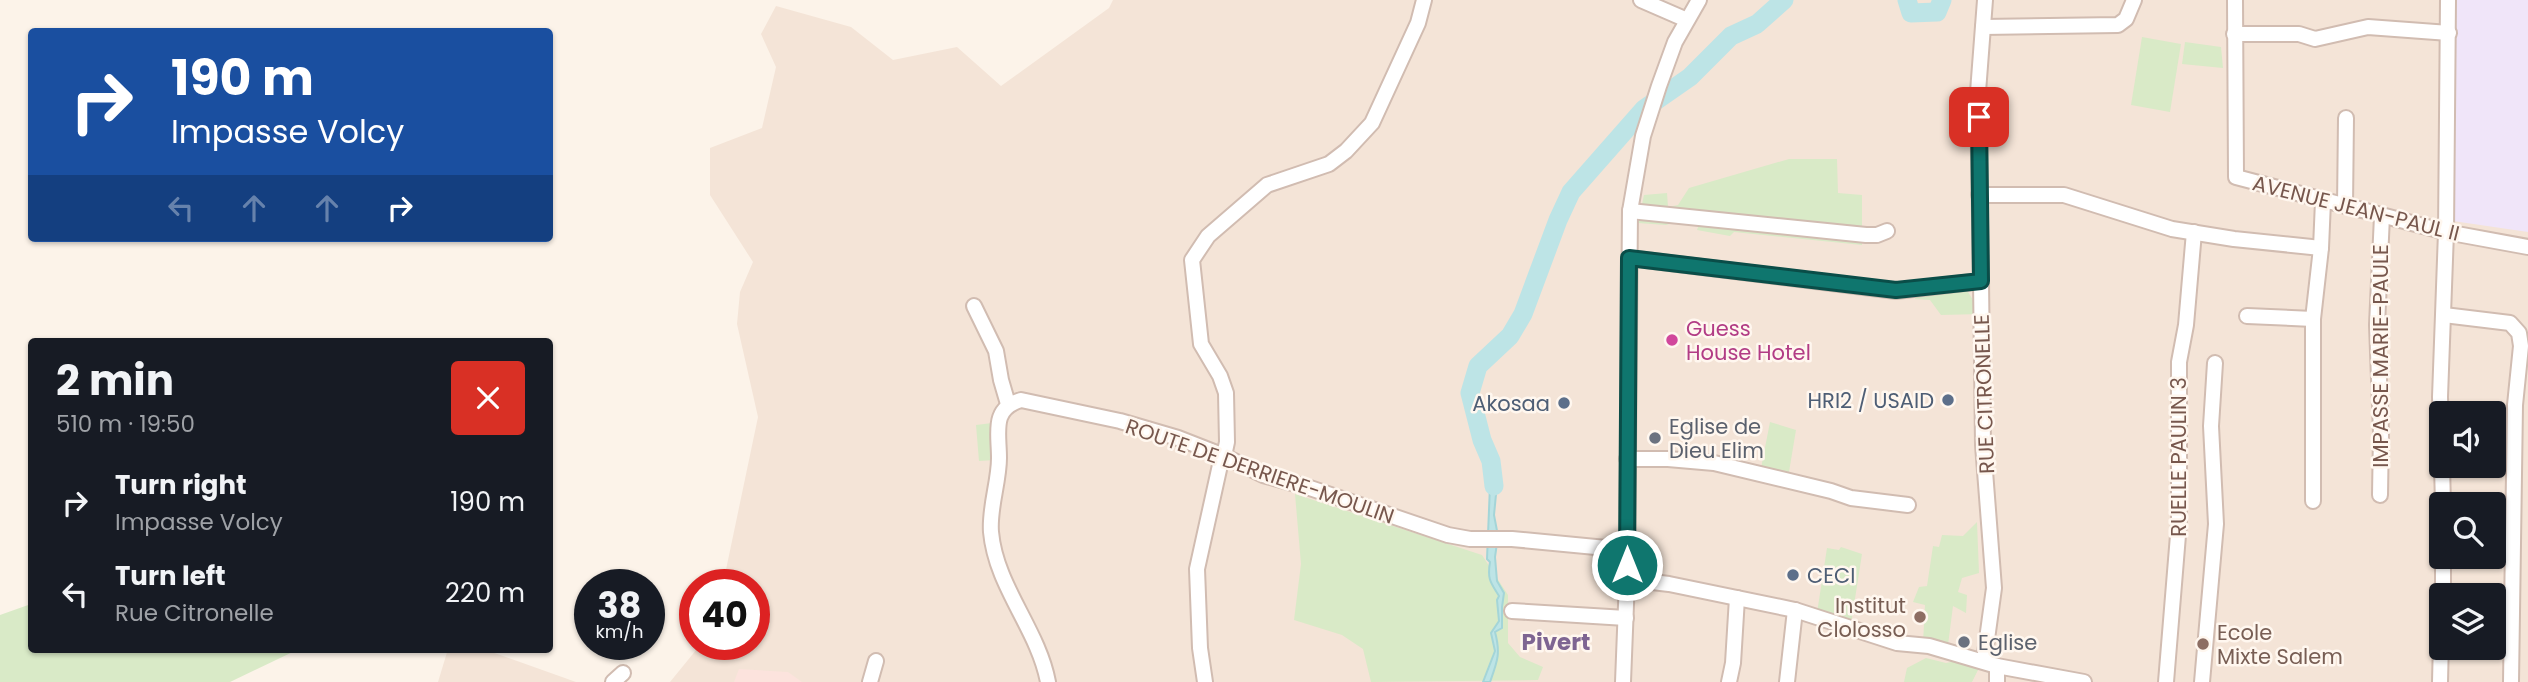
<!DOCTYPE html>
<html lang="en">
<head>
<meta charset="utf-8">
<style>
  :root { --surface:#171b24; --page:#242831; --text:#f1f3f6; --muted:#9ea1a6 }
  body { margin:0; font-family:Poppins,sans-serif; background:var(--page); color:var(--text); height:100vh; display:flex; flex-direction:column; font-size:26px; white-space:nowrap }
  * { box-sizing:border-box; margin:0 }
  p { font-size:23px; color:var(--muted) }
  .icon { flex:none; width:38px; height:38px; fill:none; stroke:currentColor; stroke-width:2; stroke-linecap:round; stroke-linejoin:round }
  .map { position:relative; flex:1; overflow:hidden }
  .side { position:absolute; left:28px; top:338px; width:525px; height:315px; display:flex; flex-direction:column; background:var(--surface); border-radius:7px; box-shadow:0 2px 5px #0004 }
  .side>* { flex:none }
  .banner { position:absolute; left:28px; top:28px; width:525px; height:214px; border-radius:7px; box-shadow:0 2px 5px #0004; background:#1a4fa0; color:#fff; overflow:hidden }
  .buttons { position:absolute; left:2429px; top:401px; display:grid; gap:14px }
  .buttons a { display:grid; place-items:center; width:77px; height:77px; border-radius:7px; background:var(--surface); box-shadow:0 2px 5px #0004; font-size:35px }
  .speed { position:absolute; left:574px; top:569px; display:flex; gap:14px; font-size:35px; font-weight:700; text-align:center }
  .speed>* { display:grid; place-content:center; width:91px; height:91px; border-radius:50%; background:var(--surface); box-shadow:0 2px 5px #0004; line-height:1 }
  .speed small { font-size:18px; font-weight:400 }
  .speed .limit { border:10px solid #d22; background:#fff; color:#111 }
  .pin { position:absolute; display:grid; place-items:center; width:60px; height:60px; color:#fff; margin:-30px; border-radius:14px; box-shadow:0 4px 10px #0006 }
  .me { position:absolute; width:77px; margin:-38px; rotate:0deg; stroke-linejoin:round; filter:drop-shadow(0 0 5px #0008) }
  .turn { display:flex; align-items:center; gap:24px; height:147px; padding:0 28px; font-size:32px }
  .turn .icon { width:91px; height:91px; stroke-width:2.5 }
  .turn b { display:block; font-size:49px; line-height:60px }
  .lanes { display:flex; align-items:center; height:66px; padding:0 28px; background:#0003; justify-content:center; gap:35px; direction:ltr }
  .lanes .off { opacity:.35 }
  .round { display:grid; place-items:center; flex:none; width:74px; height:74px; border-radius:7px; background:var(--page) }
  .headline { display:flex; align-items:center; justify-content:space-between; height:119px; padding:0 28px }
  h1 { font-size:42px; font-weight:700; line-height:52px }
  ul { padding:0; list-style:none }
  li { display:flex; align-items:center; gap:21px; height:91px; padding:0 28px }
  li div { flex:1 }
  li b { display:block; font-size:26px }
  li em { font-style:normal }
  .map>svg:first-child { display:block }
</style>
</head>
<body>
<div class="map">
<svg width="2528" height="682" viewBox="0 0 2528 682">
  <rect width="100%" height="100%" fill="#fcf3e9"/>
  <g fill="#f4e4d7" fill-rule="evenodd">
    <path d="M1113,0H2528V682H670L701,644H754V584H723L758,417L737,324L740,292L753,262L710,195V148L762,128L776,67L761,34L776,6L851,27L893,60L957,47L1001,86L1109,8ZM2441,413H2494V466H2441ZM2441,504H2494V556H2441ZM2441,595H2494V648H2441Z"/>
    <polygon points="448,649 483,649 576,682 438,682"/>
  </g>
  <polygon fill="#fce3dd" points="739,669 788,672 802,682 734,682"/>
  <polygon fill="#f0e5f9" points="2456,0 2528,0 2528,232 2453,221"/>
  <g fill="#d9eac7">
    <polygon points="2142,37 2181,44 2170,112 2131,105"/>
    <polygon points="2185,42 2221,47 2223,68 2182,64"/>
    <polygon points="1789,159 1837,159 1838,193 1862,195 1862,245 1734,232 1730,236 1697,230 1701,219 1695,217 1686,225 1679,221 1666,225 1638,223 1644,195 1667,193 1668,207 1678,205 1689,188"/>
    <polygon points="1916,290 1968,292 1982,314 1941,315 1930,300 1915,299"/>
    <polygon points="1770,422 1796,430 1788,478 1761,468"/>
    <polygon points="992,423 995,460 979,461 976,425"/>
    <polygon points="1295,494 1482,555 1508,595 1508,643 1520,657 1543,667 1538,680 1371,682 1363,649 1342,635 1294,620 1301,564"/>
    <polygon points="1977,522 1979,573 1962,578 1958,592 1967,595 1966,613 1953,606 1948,645 1923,643 1925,605 1913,602 1919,587 1927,586 1933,546 1939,547 1942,535 1963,536"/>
    <polygon points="1841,547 1862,554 1851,624 1817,613 1827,548 1839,550"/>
    <polygon points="31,604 32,649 299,649 230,682 0,682 0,615"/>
    <polygon points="1926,658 1946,663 1967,659 1979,668 1972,682 1904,682 1907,668"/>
  </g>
  <path fill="#bde4e6" stroke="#a4d5d8" stroke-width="2" d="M1491,461L1494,465L1497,484L1494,515L1498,536L1495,557L1497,581L1504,593L1502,607V628L1495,632C1501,654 1497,662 1490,682H1483L1495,651L1491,633L1499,621L1497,600L1499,596C1491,583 1487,580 1490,562L1487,559Z"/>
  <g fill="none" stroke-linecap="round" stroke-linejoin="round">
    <g stroke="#bde4e6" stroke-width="19">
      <polyline points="1907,0 1911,13 1937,12 1942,0"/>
      <polyline points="1494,486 1491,461 1482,440 1470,393 1478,366 1510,336 1523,314 1558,220 1571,192 1644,109 1690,77 1731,36 1757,24 1784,0"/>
    </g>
    <g stroke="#d1bcb1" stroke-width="18">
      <g id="minor">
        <polyline points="1641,0 1687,20"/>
        <polyline points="2235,0 2236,177 2446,232 2528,247"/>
        <polyline points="1983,27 2118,25 2126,19 2134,0"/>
        <polyline points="2234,34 2299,34 2315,39 2368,27 2449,33"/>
        <polyline points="1979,195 2064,195 2172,229 2234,239 2321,248"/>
        <polyline points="2345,206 2346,118"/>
        <polyline points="1630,211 1866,235 1877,235 1887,231"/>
        <polyline points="1629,258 1896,291 1981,281"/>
        <polyline points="974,306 996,351 1001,380 1008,404"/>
        <polyline points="2444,315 2510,323 2519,333 2521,346 2515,405 2511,682"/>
        <polyline points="2247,316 2313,319"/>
        <polyline points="2441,431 2440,397 2446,232 2448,0"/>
        <polyline points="1224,456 1227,442 1226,393 1220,376 1201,344 1192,260 1208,236 1267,185 1329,164 1346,151 1372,123 1418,23 1424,0"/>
        <polyline points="1627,459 1668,459 1714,463 1831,491 1851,498 1908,505"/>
        <polyline points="2442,466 2443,504"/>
        <polyline points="2380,495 2381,433 2377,325 2382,216"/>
        <polyline points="2313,501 2313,319 2321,248 2323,201"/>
        <polyline points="1627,579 1669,584 1795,610 1897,643 1929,646 1997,666 2084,682"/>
        <polyline points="2443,595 2443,556"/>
        <polyline points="1512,611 1626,618"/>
        <polyline points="1984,661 1994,588 1983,445 1981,281 1978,92 1985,0"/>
        <polyline points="613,682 623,673"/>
        <polyline points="870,682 876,661"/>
        <path d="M1048,682C1038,629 996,587 991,532C989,508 999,482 999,458C999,432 991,409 1021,400L1120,421L1178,438L1224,456L1263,475L1310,488L1448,535L1470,539H1512L1627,550"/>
        <polyline points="1205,682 1200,648 1197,569 1222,456"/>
        <polyline points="1623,682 1627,579 1630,211 1643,136 1659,86 1675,42 1699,0"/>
        <polyline points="1729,682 1733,663 1737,598"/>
        <polyline points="1787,682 1795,610"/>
        <polyline points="1997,682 1997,666"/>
        <polyline points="2166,682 2179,523 2179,362 2186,325 2194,232"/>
        <polyline points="2202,682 2216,524 2211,426 2215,363"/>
        <polyline points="2440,682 2441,641"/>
      </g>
    </g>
    <use href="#minor" stroke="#fff" stroke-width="14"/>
  </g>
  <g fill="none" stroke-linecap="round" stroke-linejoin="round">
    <g stroke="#0a4d48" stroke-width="18">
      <polyline id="route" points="1627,565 1629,258 1896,290 1981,281 1979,117"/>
    </g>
    <use href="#route" stroke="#0f766e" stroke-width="12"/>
  </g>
  <circle fill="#d1479c" stroke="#fff7ef" stroke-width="2.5" cx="1672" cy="340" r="7"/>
  <g fill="#5c6f8a" stroke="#fff7ef" stroke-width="2.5">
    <circle cx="1948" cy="400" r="7"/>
    <circle cx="1564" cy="403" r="7"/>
    <circle cx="1793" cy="575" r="7"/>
  </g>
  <g fill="#6b7280" stroke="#fff7ef" stroke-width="2.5">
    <circle cx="1655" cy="438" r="7"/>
    <circle cx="1964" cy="642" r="7"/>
  </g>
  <g fill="#8d6e63" stroke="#fff7ef" stroke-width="2.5">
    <circle cx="1920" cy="617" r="7"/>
    <circle cx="2203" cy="644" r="7"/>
  </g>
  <g text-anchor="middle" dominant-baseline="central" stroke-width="5" stroke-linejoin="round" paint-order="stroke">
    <g font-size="21" fill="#77574d" stroke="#fff7ef">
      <text transform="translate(2356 208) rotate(14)">AVENUE JEAN-PAUL II</text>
      <text transform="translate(2380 356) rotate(-90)">IMPASSE MARIE-PAULE</text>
      <text transform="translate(1984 394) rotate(-92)">RUE CITRONELLE</text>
      <text transform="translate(2178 457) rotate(-90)">RUELLE PAULIN 3</text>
      <text transform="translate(1260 471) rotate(19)">ROUTE DE DERRIERE-MOULIN</text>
    </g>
    <g font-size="21" fill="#b23c85" stroke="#fff7ef" text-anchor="start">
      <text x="1686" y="328">Guess<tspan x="1686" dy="24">House Hotel</tspan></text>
    </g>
    <g font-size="21" fill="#4e5e75" stroke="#fff7ef" text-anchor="end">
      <text x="1934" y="400">HRI2 / USAID</text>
      <text x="1550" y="403">Akosaa</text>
      <text x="1807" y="575" text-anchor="start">CECI</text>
    </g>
    <g font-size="21" fill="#5b616d" stroke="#fff7ef" text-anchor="start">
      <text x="1669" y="426">Eglise de<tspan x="1669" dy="24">Dieu Elim</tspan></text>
      <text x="1978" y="642">Eglise</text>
    </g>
    <g font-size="21" fill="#785e54" stroke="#fff7ef" text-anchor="end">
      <text x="1906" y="605">Institut<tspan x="1906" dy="24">Clolosso</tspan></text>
      <text x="2217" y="632" text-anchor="start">Ecole<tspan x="2217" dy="24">Mixte Salem</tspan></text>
    </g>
    <g font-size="23" font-weight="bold" fill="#7e6592" stroke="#fff7ef">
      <text x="1556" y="642">Pivert</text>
    </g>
  </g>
</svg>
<div class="buttons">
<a><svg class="icon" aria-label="sound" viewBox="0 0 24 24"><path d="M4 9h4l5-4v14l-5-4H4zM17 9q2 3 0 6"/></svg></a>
<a><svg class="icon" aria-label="search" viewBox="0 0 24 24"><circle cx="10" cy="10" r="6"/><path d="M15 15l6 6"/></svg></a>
<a><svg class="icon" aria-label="layers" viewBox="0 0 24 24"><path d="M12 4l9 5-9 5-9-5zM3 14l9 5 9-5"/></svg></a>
</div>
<div class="speed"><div>38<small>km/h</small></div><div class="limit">40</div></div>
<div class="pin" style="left:1979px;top:117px;background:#d93025"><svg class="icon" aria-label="arrive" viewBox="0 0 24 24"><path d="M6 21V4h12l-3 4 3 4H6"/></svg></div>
<svg class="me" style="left:1627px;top:565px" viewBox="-20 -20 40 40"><circle r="17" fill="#0f766e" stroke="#fff" stroke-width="3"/><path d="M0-11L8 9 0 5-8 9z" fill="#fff"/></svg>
<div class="banner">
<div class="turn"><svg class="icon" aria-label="right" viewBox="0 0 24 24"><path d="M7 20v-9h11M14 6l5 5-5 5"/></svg><div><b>190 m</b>Impasse Volcy</div></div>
<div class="lanes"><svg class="icon off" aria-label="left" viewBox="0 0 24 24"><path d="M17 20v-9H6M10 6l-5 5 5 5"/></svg><svg class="icon off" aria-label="ahead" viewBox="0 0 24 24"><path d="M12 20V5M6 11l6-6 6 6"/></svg><svg class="icon off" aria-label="ahead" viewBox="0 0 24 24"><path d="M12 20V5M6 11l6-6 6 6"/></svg><svg class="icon" aria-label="right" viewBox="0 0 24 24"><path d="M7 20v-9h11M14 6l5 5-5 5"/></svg></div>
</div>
<section class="side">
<div class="headline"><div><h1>2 min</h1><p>510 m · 19:50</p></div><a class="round" style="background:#d93025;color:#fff"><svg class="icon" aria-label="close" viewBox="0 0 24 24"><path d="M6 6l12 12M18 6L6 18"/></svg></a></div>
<ul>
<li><svg class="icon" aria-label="right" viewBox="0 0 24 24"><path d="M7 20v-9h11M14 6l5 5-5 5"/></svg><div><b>Turn right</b><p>Impasse Volcy</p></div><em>190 m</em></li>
<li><svg class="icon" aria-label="left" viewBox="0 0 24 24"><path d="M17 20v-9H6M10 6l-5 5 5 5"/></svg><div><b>Turn left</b><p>Rue Citronelle</p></div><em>220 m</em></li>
</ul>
</section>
</div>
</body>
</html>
